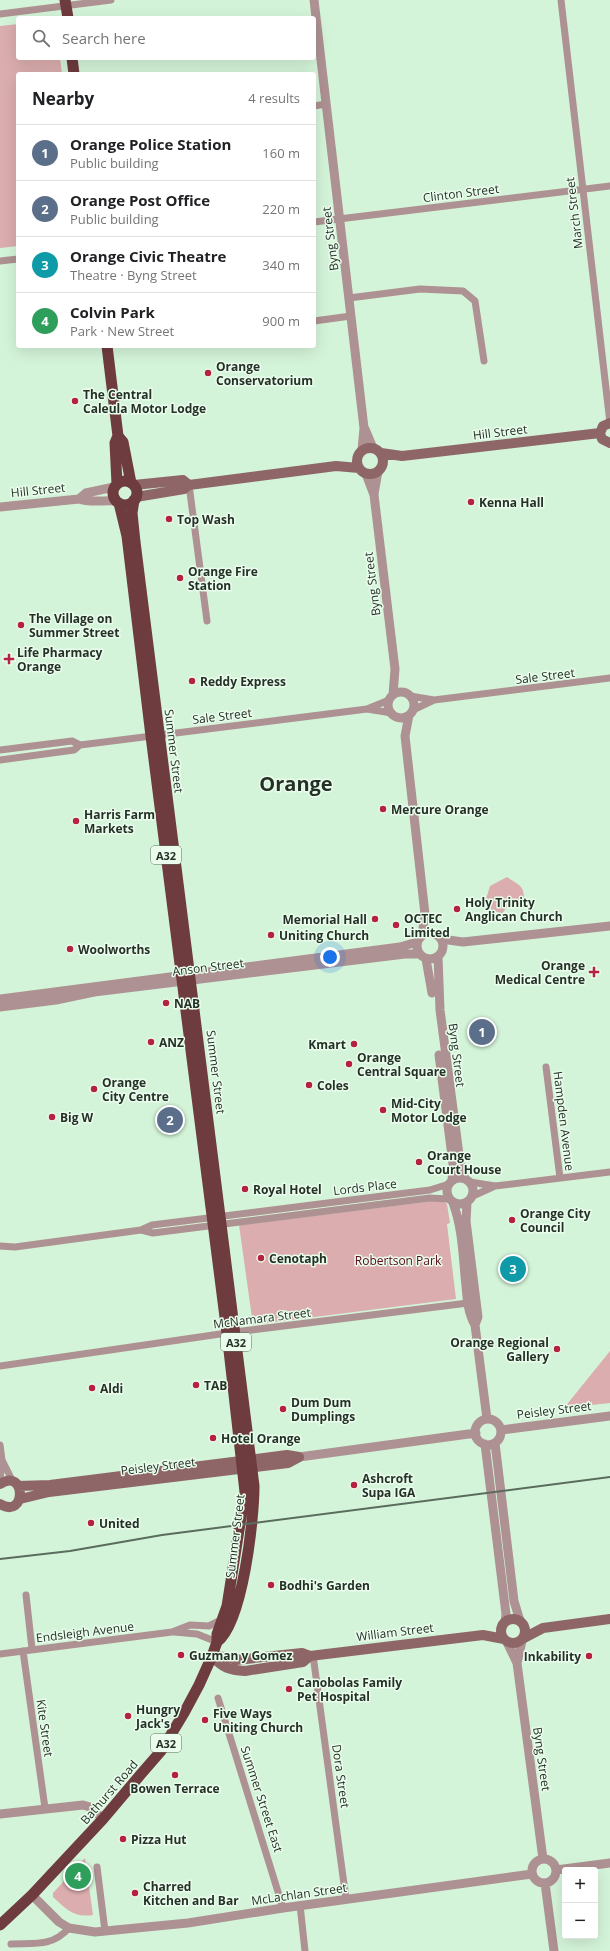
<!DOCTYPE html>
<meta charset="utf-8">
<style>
body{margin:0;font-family:"Open Sans",sans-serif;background:#f6f6f6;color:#202124}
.controls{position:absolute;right:12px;bottom:12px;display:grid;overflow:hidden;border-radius:4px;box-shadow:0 4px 16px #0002}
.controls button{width:36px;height:36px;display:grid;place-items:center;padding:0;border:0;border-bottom:1px solid #e0e0e0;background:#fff;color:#202124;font:20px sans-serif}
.you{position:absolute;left:330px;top:957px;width:14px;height:14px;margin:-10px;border:3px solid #fff;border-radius:50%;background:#1a73e8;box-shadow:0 0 0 6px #1a73e833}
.badge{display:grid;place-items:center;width:26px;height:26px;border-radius:50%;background:#1a73e8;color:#fff;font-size:13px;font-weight:700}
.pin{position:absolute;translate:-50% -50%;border:2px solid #fff;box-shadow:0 1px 4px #0006}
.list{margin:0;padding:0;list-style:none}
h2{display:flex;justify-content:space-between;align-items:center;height:52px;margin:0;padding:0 16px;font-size:17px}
h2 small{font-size:13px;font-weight:400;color:#757577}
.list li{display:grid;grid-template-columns:26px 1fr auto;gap:12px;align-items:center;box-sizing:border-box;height:56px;padding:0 16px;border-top:1px solid #e0e0e0}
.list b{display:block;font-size:15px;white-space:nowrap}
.list p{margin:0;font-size:13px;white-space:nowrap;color:#757577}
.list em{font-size:13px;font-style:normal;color:#757577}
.icon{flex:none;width:22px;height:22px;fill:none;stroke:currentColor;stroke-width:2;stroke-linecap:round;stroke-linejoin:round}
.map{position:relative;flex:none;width:610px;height:1951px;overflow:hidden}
.search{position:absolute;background:#fff;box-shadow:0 4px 16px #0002;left:16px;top:16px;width:300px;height:44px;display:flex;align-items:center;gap:10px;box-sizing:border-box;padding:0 14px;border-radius:4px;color:#757577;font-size:15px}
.panel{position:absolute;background:#fff;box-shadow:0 4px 16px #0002;left:16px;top:72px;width:300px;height:276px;border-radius:4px}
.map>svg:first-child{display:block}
.green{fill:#dbadae}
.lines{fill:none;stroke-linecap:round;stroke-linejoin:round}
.minor{stroke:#ae9192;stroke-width:7}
.tertiary{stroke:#ae9192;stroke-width:9}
.secondary{stroke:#8f6668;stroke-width:10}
.trunk{stroke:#6e3b3e;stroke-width:11}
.rail{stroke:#5a6c5d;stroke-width:2}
.poi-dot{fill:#b5223f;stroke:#eafded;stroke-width:1.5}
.labels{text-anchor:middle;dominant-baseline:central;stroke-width:3;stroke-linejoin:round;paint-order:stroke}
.shield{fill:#eafded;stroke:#606e62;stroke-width:1}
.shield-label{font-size:11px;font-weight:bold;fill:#253127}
.street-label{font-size:12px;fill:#253127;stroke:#eafded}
.poi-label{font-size:12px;font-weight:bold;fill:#253127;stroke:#eafded;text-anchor:start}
.park-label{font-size:12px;fill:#570919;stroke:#eafded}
.town-label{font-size:20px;font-weight:bold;fill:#253127;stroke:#eafded}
</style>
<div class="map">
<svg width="610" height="1951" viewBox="0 0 610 1951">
<rect width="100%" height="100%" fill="#d4f4d9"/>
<!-- green -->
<path class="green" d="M18 24V58H60L62 74H18V246L0 248V26Z
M507 877C524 888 523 885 525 906L506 908 502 914 490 909 486 899 490 886Z
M442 1200 447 1204 450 1223 447 1224 456 1299 253 1325 239 1225Z
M610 1351V1403L564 1408Z
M85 1858 93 1915C74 1918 66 1909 53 1897V1893Z"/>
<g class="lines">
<!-- minor -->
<path class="minor" d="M561 0 610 423
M0 14 111 0
M314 106 326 104
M314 222 610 186
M0 261 18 259
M349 298 420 289 463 291 475 301 484 361
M314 321 351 316
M189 485 207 621
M410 696 434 700
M367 709 392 713
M413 710 434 700 610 678
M0 750 72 741 80 745
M0 760 74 750 80 745 367 709 389 700
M546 1067 560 1178
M470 1182 495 1186 610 1172
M473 1196 495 1186
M141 1230 153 1233 430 1198 448 1199
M0 1246 15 1247 141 1230 152 1225 430 1190 449 1184
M0 1366 227 1333 468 1303 471 1306
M0 1445 2 1460 0 1480
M2 1460 13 1482
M26 1595 32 1649
M174 1632 197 1634 217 1642
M23 1651 45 1808
M0 1654 172 1632 190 1625 209 1626 221 1620
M313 1655 346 1899
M218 1698 283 1908
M97 1867 105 1931
M300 1905 305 1951
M11 1944C35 1943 52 1947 69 1928"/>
<!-- tertiary -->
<path class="tertiary" d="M314 0 364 428 362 450
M365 429 373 448
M366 474 374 495 395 669 393 695
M374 494 378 471
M79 499 86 493 114 487
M0 507 79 499C90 503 104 500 116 501
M388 705a13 13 0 1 1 26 0a13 13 0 1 1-26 0Z
M409 715 405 736 425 914 422 936
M417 946a13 13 0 1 1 26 0a13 13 0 1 1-26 0Z
M441 939 463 942 610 926
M438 957 440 1010 460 1162 465 1179
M426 959 432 993
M0 999 400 947 417 942
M0 1007 56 1000 94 992 405 954H419
M439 1055 453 1164 452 1181
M447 1191a13 13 0 1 1 26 0a13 13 0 1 1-26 0Z
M453 1203C463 1229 463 1259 466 1286 467 1299 468 1313 475 1325L487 1419
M467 1203 466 1221 478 1317 475 1325
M475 1432a13 13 0 1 1 26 0a13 13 0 1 1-26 0Z
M501 1430 610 1416
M495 1443 514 1601 520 1621
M485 1444 506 1614 505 1622
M299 1457 476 1433
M507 1642 517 1663 543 1859
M517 1663 522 1641
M0 1814 83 1805 90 1807 103 1819
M532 1871a12 12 0 1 1 24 0a12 12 0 1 1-24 0Z
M556 1870 610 1863
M545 1883 554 1951
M32 1895 59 1922 69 1928 95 1932 188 1923 283 1908 532 1874"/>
<!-- secondary -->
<path class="secondary" d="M610 423 603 426 600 433 602 439 610 443
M357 461a13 13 0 1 1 26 0a13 13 0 1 1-26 0Z
M381 453 402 456 600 433
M134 485 183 480 189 485
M136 497 184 489 189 485 336 466 359 468
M0 1484C26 1467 27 1520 0 1504
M18 1486 50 1485 287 1455 299 1457
M20 1499 49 1492 288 1463 299 1457
M501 1631a12 12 0 1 1 24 0a12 12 0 1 1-24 0Z
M524 1638 543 1628 610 1619
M212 1656 226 1657 236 1660 302 1653 310 1656 483 1635 504 1639
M212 1656C223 1668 229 1670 245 1671L303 1662 310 1656"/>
<!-- trunk -->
<path class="trunk" d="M65 0 68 18
M72 58 74 74
M107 346 118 436 123 442 131 483
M113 493a12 12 0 1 1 24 0a12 12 0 1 1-24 0Z
M117 484 115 443 118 436
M134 500 132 513 135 542 254 1486C254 1519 243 1622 217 1642
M0 1925 32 1895 103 1819 141 1774 161 1751 184 1713 199 1685 212 1656 217 1642V1634L227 1606 245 1492 227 1333 151 736 127 536 119 503"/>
<!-- rail -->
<path class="rail" d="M0 1559 70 1551 162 1535 610 1477"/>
</g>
<!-- markers -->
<g class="poi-dot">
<circle cx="208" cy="373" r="4"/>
<circle cx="75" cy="401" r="4"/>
<circle cx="471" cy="502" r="4"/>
<circle cx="169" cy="519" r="4"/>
<circle cx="180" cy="578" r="4"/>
<circle cx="21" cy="625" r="4"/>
<path d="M7 653h4v4h4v4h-4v4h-4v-4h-4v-4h4z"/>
<circle cx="192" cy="681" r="4"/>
<circle cx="383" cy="809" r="4"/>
<circle cx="76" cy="821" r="4"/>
<circle cx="457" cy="909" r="4"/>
<circle cx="375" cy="919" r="4"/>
<circle cx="396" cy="925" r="4"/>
<circle cx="271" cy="935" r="4"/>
<circle cx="70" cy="949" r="4"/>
<path d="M592 966h4v4h4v4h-4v4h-4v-4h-4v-4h4z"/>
<circle cx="166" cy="1003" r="4"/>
<circle cx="151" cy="1042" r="4"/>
<circle cx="354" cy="1044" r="4"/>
<circle cx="349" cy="1064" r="4"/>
<circle cx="309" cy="1085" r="4"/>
<circle cx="94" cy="1089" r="4"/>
<circle cx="383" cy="1110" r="4"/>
<circle cx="52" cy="1117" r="4"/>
<circle cx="419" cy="1162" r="4"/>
<circle cx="245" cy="1189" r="4"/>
<circle cx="512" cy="1220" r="4"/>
<circle cx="261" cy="1258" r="4"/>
<circle cx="557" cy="1349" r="4"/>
<circle cx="196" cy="1385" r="4"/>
<circle cx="92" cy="1388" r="4"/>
<circle cx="283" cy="1409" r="4"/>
<circle cx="213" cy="1438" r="4"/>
<circle cx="354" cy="1485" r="4"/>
<circle cx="91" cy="1523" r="4"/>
<circle cx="271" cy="1585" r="4"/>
<circle cx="181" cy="1655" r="4"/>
<circle cx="589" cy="1656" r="4"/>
<circle cx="289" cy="1689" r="4"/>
<circle cx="128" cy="1716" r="4"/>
<circle cx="205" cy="1720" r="4"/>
<circle cx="175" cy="1775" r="4"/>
<circle cx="123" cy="1839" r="4"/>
<circle cx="135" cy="1893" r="4"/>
</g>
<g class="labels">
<!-- shield labels -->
<g class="shield">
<rect x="151" y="846" width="30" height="18" rx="3"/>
<rect x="221" y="1333" width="30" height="18" rx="3"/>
<rect x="151" y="1734" width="30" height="18" rx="3"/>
</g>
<g class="shield-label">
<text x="166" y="855">A32</text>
<text x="236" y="1342">A32</text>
<text x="166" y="1743">A32</text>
</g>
<!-- street labels -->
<g class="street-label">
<text transform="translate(461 193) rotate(-7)">Clinton Street</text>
<text transform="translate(574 213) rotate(-97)">March Street</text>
<text transform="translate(330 239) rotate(-97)">Byng Street</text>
<text transform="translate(500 432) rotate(-7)">Hill Street</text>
<text transform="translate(38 490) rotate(-6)">Hill Street</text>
<text transform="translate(372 584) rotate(-97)">Byng Street</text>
<text transform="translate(545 676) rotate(-7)">Sale Street</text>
<text transform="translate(222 716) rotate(-7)">Sale Street</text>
<text transform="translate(174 751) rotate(83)">Summer Street</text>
<text transform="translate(208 967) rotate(-7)">Anson Street</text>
<text transform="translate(457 1055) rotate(83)">Byng Street</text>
<text transform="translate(216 1072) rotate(83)">Summer Street</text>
<text transform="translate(564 1121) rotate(83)">Hampden Avenue</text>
<text transform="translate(365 1187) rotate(-7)">Lords Place</text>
<text transform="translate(262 1318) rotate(-7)">McNamara Street</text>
<text transform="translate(554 1410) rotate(-7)">Peisley Street</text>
<text transform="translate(158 1466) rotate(-7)">Peisley Street</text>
<text transform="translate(235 1536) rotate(-83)">Summer Street</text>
<text transform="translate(85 1632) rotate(-7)">Endsleigh Avenue</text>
<text transform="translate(395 1632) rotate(-7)">William Street</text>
<text transform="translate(45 1728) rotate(82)">Kite Street</text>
<text transform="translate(542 1759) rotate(82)">Byng Street</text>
<text transform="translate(341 1776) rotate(82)">Dora Street</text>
<text transform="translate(109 1792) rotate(-49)">Bathurst Road</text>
<text transform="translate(262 1799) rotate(72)">Summer Street East</text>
<text transform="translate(299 1894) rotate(-8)">McLachlan Street</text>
</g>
<!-- poi labels -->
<g class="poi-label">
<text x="216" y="366">Orange<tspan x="216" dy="14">Conservatorium</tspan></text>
<text x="83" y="394">The Central<tspan x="83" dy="14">Caleula Motor Lodge</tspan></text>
<text x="479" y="502">Kenna Hall</text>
<text x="177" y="519">Top Wash</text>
<text x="188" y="571">Orange Fire<tspan x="188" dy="14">Station</tspan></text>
<text x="29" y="618">The Village on<tspan x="29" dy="14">Summer Street</tspan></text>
<text x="17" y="652">Life Pharmacy<tspan x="17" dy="14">Orange</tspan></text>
<text x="200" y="681">Reddy Express</text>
<text x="391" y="809">Mercure Orange</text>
<text x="84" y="814">Harris Farm<tspan x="84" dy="14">Markets</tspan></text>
<text x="465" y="902">Holy Trinity<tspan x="465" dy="14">Anglican Church</tspan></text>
<text x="404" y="918">OCTEC<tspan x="404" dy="14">Limited</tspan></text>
<text x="367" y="919" text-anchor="end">Memorial Hall</text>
<text x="279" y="935">Uniting Church</text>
<text x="78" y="949">Woolworths</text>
<text x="585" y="965" text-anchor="end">Orange<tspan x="585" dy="14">Medical Centre</tspan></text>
<text x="174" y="1003">NAB</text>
<text x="159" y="1042">ANZ</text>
<text x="346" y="1044" text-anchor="end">Kmart</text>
<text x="357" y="1057">Orange<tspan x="357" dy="14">Central Square</tspan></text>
<text x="102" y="1082">Orange<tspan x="102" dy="14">City Centre</tspan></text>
<text x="317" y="1085">Coles</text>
<text x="391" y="1103">Mid-City<tspan x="391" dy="14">Motor Lodge</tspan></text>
<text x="60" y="1117">Big W</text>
<text x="427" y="1155">Orange<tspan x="427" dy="14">Court House</tspan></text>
<text x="253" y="1189">Royal Hotel</text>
<text x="520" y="1213">Orange City<tspan x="520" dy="14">Council</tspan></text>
<text x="269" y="1258">Cenotaph</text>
<text x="549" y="1342" text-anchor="end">Orange Regional<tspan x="549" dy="14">Gallery</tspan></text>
<text x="204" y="1385">TAB</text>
<text x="100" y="1388">Aldi</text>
<text x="291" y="1402">Dum Dum<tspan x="291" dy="14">Dumplings</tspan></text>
<text x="221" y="1438">Hotel Orange</text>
<text x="362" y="1478">Ashcroft<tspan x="362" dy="14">Supa IGA</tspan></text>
<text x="99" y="1523">United</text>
<text x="279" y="1585">Bodhi's Garden</text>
<text x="189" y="1655">Guzman y Gomez</text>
<text x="581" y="1656" text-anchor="end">Inkability</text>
<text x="297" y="1682">Canobolas Family<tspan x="297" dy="14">Pet Hospital</tspan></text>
<text x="136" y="1709">Hungry<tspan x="136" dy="14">Jack's</tspan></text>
<text x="213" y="1713">Five Ways<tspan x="213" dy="14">Uniting Church</tspan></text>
<text x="175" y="1788" text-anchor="middle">Bowen Terrace</text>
<text x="131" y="1839">Pizza Hut</text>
<text x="143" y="1886">Charred<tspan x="143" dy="14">Kitchen and Bar</tspan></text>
</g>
<!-- park labels -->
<g class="park-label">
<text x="398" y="1260">Robertson Park</text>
</g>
<!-- town labels -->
<g class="town-label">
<text x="296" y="783">Orange</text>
</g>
</g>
</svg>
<div class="controls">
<button>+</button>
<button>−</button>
</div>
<div class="you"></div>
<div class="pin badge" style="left:482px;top:1032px;background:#5c6f8a">1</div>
<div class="pin badge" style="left:170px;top:1120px;background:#5c6f8a">2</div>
<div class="pin badge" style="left:513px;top:1269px;background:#0f9aa8">3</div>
<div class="pin badge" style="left:78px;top:1876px;background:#2e9e5b">4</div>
<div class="search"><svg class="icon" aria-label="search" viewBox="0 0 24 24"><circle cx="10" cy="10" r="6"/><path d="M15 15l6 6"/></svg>Search here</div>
<section class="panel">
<h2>Nearby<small>4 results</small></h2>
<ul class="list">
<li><span class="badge" style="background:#5c6f8a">1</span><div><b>Orange Police Station</b><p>Public building</p></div><em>160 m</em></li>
<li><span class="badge" style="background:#5c6f8a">2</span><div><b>Orange Post Office</b><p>Public building</p></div><em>220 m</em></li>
<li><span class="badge" style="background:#0f9aa8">3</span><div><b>Orange Civic Theatre</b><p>Theatre · Byng Street</p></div><em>340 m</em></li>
<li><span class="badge" style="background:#2e9e5b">4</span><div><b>Colvin Park</b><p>Park · New Street</p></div><em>900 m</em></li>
</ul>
</section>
</div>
